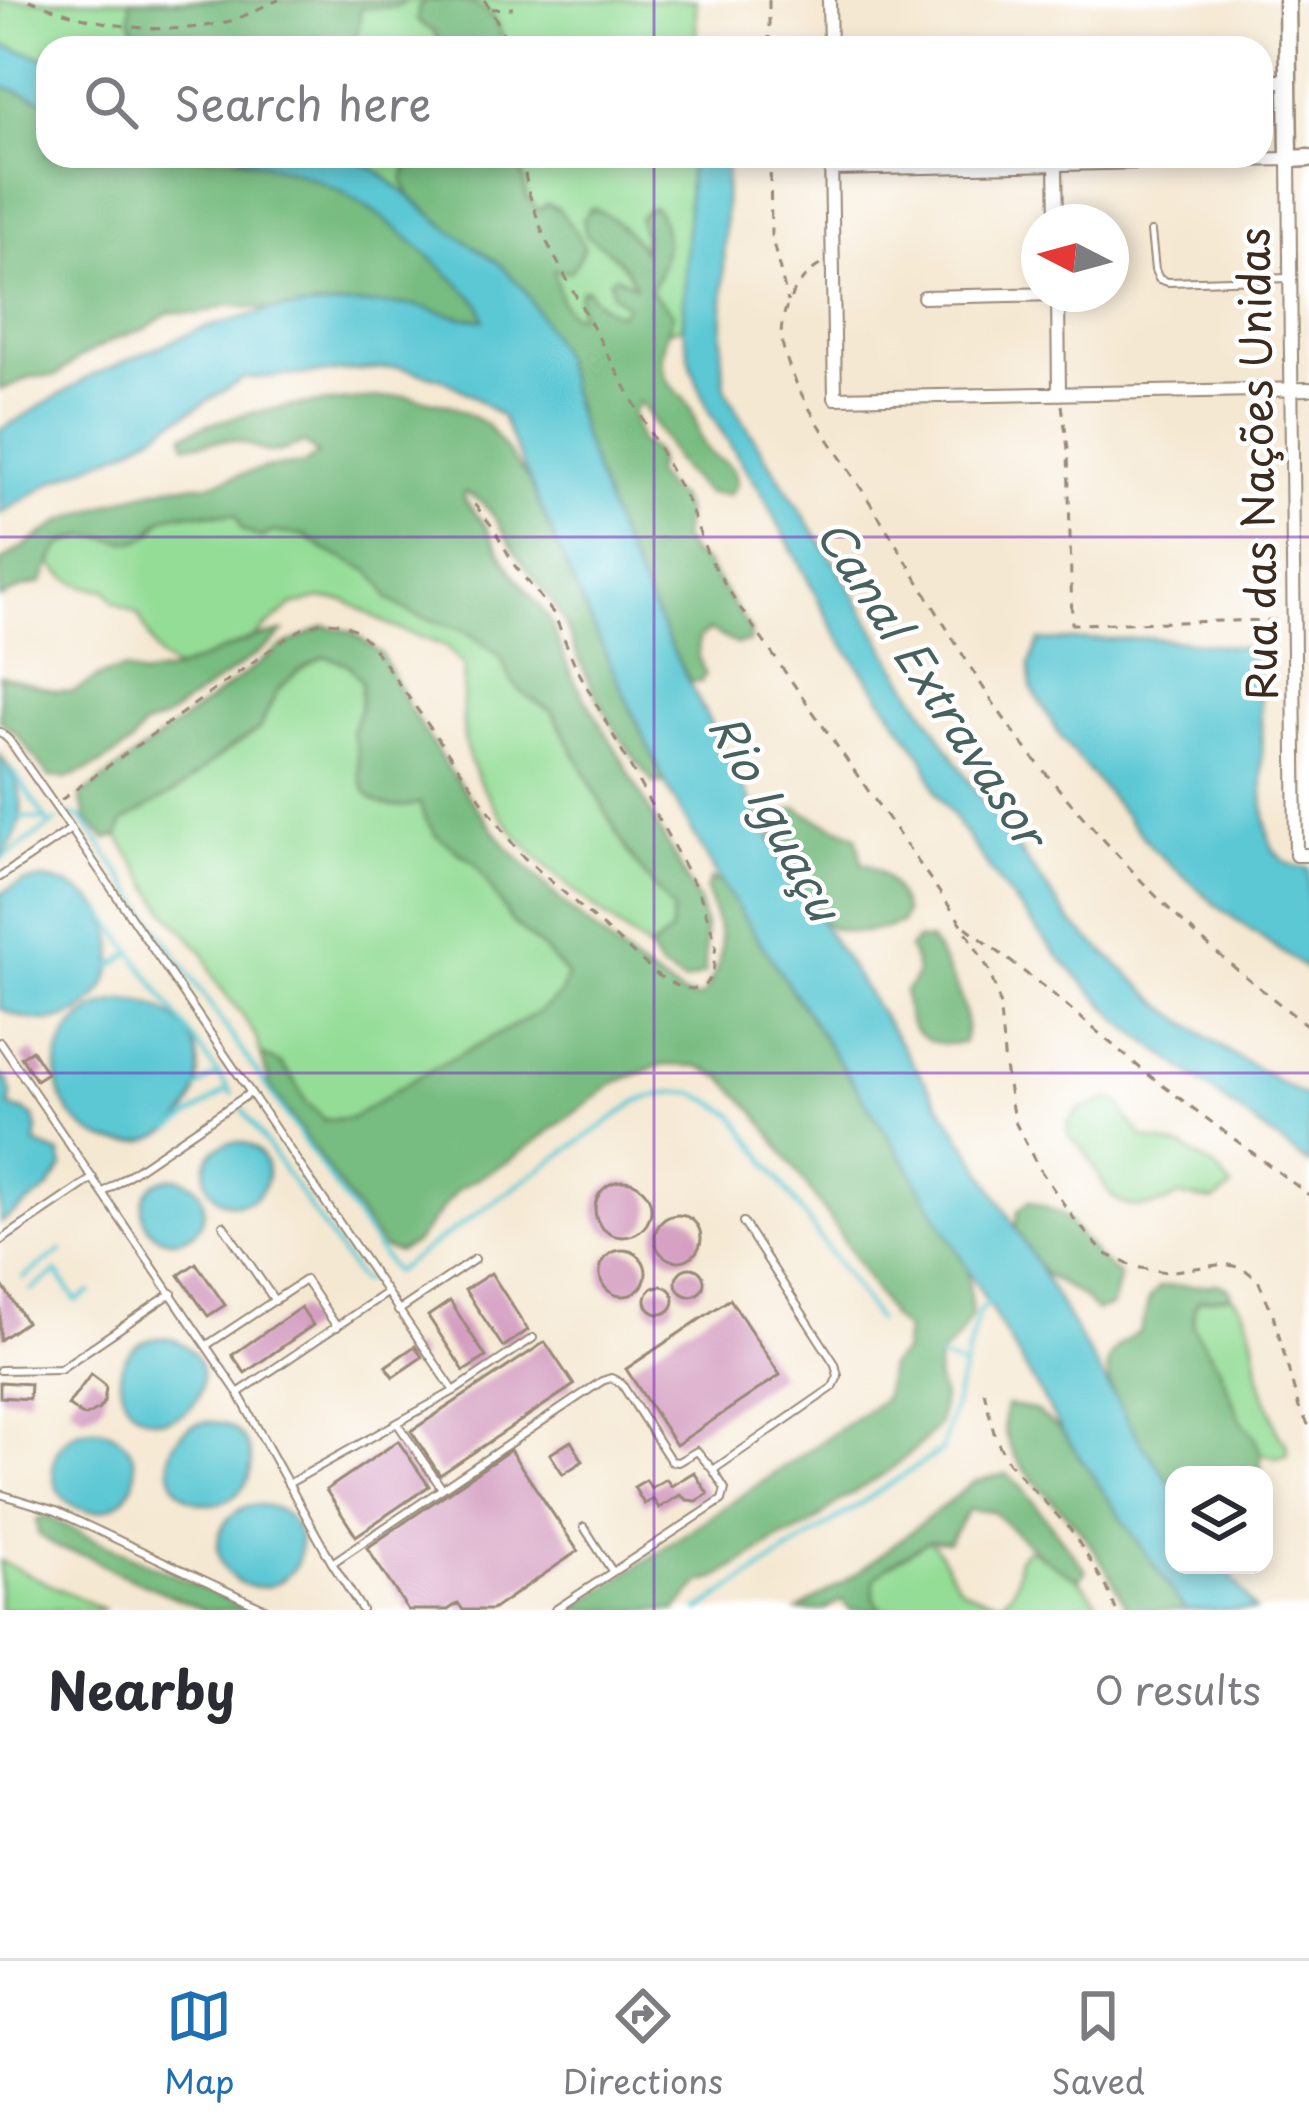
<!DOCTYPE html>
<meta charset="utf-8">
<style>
body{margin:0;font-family:"Playpen Sans",sans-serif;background:#f7f7f7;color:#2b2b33}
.controls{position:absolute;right:36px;bottom:36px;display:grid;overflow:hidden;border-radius:24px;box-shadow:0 6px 18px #0003}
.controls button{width:108px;height:108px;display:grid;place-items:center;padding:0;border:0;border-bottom:3px solid #e1e1e2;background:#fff;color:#2b2b33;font:60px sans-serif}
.compass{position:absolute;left:1021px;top:204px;width:108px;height:108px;border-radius:50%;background:#fff;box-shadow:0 6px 18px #0003;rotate:276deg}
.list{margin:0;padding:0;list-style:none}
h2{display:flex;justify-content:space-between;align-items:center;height:156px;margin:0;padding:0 48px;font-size:51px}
h2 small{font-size:39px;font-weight:400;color:#7c7c81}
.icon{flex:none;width:66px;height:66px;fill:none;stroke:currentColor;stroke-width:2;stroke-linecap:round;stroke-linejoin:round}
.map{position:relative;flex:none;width:1309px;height:1610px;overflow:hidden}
.search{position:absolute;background:#fff;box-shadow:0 6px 18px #0003;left:36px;right:36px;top:36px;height:132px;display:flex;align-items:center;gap:30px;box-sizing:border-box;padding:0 42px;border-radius:36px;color:#7c7c81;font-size:45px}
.sheet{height:348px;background:#fff}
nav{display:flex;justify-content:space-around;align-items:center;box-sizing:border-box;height:168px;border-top:3px solid #e1e1e2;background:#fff;font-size:33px;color:#7c7c81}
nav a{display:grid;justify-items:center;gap:6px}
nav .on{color:#1f6fb2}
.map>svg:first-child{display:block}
.green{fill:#94dd97;stroke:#68845a;stroke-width:3}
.forest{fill:#77bc80;stroke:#59734f;stroke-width:3}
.water{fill:#5cc8d4;stroke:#4c7979;stroke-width:3}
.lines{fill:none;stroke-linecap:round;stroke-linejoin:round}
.stream{stroke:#5cc8d4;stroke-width:4.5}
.building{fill:#d298bd}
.lane-casing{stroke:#988978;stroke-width:10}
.street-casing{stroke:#988978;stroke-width:16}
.secondary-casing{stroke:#988978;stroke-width:21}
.path{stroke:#988978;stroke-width:3;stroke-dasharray:9 9;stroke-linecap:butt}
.lane{stroke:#fff;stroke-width:6}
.street{stroke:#fff;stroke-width:12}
.secondary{stroke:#fff;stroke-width:16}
.grid{fill:none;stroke:#7b2cbf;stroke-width:3;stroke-opacity:0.55}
.labels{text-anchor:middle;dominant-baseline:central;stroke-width:9;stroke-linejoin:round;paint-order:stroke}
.street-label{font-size:42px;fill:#3b2a1e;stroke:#fff}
.water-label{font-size:45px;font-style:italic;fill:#47615e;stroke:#fff}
</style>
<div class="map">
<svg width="1309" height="1610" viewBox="0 0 1309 1610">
<rect width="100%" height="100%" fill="#fff"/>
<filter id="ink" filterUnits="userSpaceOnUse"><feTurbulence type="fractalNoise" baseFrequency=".00833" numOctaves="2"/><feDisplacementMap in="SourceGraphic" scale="24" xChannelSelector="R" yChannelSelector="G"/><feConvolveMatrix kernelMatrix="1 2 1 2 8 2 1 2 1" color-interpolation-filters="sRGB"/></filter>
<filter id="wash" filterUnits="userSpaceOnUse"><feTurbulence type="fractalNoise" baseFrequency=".004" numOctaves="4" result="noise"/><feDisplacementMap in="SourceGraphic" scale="48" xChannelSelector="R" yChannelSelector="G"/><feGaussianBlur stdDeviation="2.7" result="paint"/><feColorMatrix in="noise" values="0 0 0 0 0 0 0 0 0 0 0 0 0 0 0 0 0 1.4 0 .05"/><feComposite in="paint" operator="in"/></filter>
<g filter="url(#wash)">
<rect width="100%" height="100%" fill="#f5e8d2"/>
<!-- green -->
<path class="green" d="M0 0H696V48H48V59L0 44Z
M351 156H690L683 327 560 353C496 281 436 204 351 156Z
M177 514 236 515 271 532 304 535 325 550 369 571 413 614 466 631 500 656 512 682 525 695 552 712 623 844 643 873 673 910 670 933 649 950C583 899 492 834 467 751 460 728 464 690 464 666L445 646 395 628 346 601 319 598 291 606 253 638 176 670 159 657 138 614 114 602 106 590C85 589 67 581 52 565L54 553 63 544 93 534 122 541 153 533 162 519Z
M325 656 348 664 362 682 360 708 352 734 359 749 362 785 420 802 454 850 475 863 512 922 542 948 567 975 561 994 539 1012 411 1081 352 1118 325 1120 306 1102 294 1080 281 1064 261 1055 256 1037 240 1012 216 982 203 952 165 910 118 836 123 822 259 729 277 691 298 671Z
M1108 1099 1121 1104 1128 1120 1144 1138 1184 1148 1217 1169 1232 1188 1214 1201 1178 1196C1168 1203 1162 1204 1151 1206 1109 1212 1107 1186 1088 1156 1083 1148 1075 1143 1068 1135V1122L1079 1110Z
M1231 1296C1257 1316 1253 1354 1261 1384 1264 1396 1271 1407 1274 1420 1277 1431 1278 1435 1287 1444L1288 1455 1277 1458 1261 1454 1254 1437 1239 1417 1220 1368 1193 1326 1194 1308 1200 1300Z
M930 1540C943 1554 947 1569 957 1583 966 1594 988 1599 1002 1602 1015 1590 1019 1578 1018 1560L1025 1551 1032 1550C1061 1571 1085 1576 1101 1610H882L874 1599V1579L886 1568Z
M0 1561 105 1610H0Z"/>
<!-- forest -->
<path class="forest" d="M130 0H407L397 7 360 8C360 40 348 64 316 38V48H142L130 19Z
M426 0C471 0 493 0 506 48H434L439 42 434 32 417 21 419 6Z
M0 85 48 102V156H232L305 175 356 198 408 235 481 304 484 320 463 318 413 305 360 304 270 310 228 305 199 314 170 312 145 329 117 338 80 357 56 376 31 377 0 390Z
M435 156H518L527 198 539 210 547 204 559 209C567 223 579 232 584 248L575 266 569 272 554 270 561 301 571 315H579V297L582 290 587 289C595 302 605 310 620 314L627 306 612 293 610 279 616 276 635 286C627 263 605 248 586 235L583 219 591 208C614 215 629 232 643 251L644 237 639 218 647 209 654 207C674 230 665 267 650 291L673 313C668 335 656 354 666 377 671 388 683 396 690 407 698 421 696 437 707 450 720 465 732 458 737 483L729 495 706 493C697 483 684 474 677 463 665 443 655 421 639 402L632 413 640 443C653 447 663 459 654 473L667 490 679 498 685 512 682 539 691 554 705 562 751 632 749 642 736 644 709 630 699 638 698 656 705 674 701 682H691L679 663 620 540 583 437 560 353 451 231 411 197 403 182 406 168 427 164Z
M406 396 452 406 486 424 529 480 576 589 665 783 655 784C626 751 605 714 586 674 576 655 571 634 560 615 548 593 530 575 517 555 503 533 491 502 465 492L464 499 485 525 511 571 549 618 571 675 620 756 700 905 705 928V973L685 982 660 968 649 950 670 933 673 910 643 873 623 844 553 712 525 695 512 682 500 656 466 631 413 614 388 599 382 585 369 571 325 550 304 535 271 532 261 538 242 530 236 515C218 513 174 509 160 521 153 528 151 537 140 540 113 548 99 525 65 543 51 551 51 570 41 583L24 587 0 598V562L64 520 136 495 173 486 206 485 264 468 305 464 318 454 304 443C293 447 277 454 264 451 250 447 244 440 226 440 211 441 201 445 185 444L184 434C251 405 334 401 406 396Z
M325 626 352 632 381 654 408 706 449 770 504 844 567 907 635 964 684 996 702 998C730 949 724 941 706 890L711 878 722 884 906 1163 967 1265 972 1315 958 1339 939 1357 937 1378 943 1397 939 1424 920 1445 887 1472 840 1501 809 1526 777 1540 717 1578 700 1583 676 1610H573L884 1399 889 1365 903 1353 906 1331 891 1316 834 1225 756 1113 723 1078 699 1066 661 1065 616 1082 509 1161 458 1189 415 1243 397 1252 383 1248 270 1086 261 1055 281 1064 294 1080 306 1102 325 1120 352 1118 411 1081 539 1012 561 994 567 975 542 948 512 922 475 863 437 836 424 817 420 803C398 810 370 808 362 783 356 765 361 754 352 734L360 708 362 682 348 664 325 656 298 671 277 691 259 729 229 748 181 788 123 822 118 836 106 839 87 820 80 797 281 647Z
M283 632 272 643 164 719 143 727 131 744 101 764 68 778 50 777 17 734 0 720V675L55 691 73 692 102 675 123 669 142 676 176 670 253 638Z
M798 808C816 822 836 825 856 836L862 863C885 869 898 891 905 913L901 923C877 932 847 938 824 923 808 912 781 858 771 839L787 811Z
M917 940H930C946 965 976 1014 963 1043 922 1048 905 1032 905 991 922 974 918 969 909 948Z
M1030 1201 1062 1214 1097 1257 1120 1276 1112 1306 1096 1311 1083 1297 1046 1275 1035 1261 1016 1230 1018 1211Z
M1217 1283 1229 1288 1231 1296 1199 1300 1194 1308 1193 1326 1220 1369 1239 1417 1254 1437 1261 1454 1260 1475H1231L1224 1468 1206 1475H1174V1489C1156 1463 1102 1394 1108 1364 1111 1348 1127 1339 1140 1332L1149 1300 1160 1287C1179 1284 1199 1288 1217 1283Z
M1007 1405 1034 1410 1062 1431 1185 1610H1128C1115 1581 1098 1554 1079 1529 1054 1497 989 1452 1007 1405Z
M1007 1474 1023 1489 1078 1560 1086 1571 1080 1579C1045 1564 1020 1537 993 1511L968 1510 949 1542 930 1540 886 1568 874 1579V1599L882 1610H851L842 1600 823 1610H798L859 1572 974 1482Z
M46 1516C113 1550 183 1578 251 1610H205L113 1571 90 1557 59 1548 38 1534 37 1520Z"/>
<!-- water -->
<path class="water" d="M0 44 48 59V102L0 85Z
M232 156H351L379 172 451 231 500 264 526 292 560 353 583 437 620 540 679 663 785 867 976 1160 1139 1439 1174 1489V1565H1223L1255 1610H1185L1062 1431 906 1163 722 884 665 783 576 589 502 417 471 395 440 378 398 367 243 379 129 449 56 480 0 514V430L93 375 198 330 270 310 360 304 413 305 463 318 484 320 480 304C427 254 376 201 306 176 282 167 256 163 232 156Z
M690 156H726L722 359 725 389 739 415 846 581 895 665 974 789 1072 923 1166 1008 1227 1051 1309 1099V1164L1122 1023 1060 958 1001 885 937 793 922 756 837 635 765 498 709 412 692 368 683 327Z
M1151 638 1245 648C1249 656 1255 665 1257 674 1266 714 1255 827 1276 853 1285 864 1296 868 1309 868V971L1220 908 1153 849 1091 774 1060 736 1031 687 1030 664 1039 641Z
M0 755C27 790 30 823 0 858Z
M45 879C168 902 109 1067 0 1008V894L23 882Z
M57 1072a71 71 0 1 1 142 0a71 71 0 1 1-142 0Z
M0 1075 8 1081 11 1093 10 1107 24 1111 34 1117 37 1129 35 1144 60 1154 63 1168 47 1190 0 1223Z
M205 1173a31 31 0 1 1 62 0a31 31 0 1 1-62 0Z
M142 1209a31 31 0 1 1 62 0a31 31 0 1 1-62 0Z
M120 1379a41 41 0 1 1 82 0a41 41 0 1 1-82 0Z
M169 1463a41 41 0 1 1 82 0a41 41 0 1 1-82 0Z
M53 1470a41 41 0 1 1 82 0a41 41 0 1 1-82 0Z
M218 1546a41 41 0 1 1 82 0a41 41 0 1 1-82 0Z"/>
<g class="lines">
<!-- stream -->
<path class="stream" d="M13 771 50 825
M69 815 82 818 394 1272 638 1101C685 1086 693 1089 734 1115L877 1320
M21 817 45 820
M0 860 57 821
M102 910 232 1094
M112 967 132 952
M197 1088 217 1074
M243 1110 360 1281 370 1280
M171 1129 229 1089
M23 1278 61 1251
M31 1290 57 1272 76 1301 90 1292
M939 1357 961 1366
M699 1610 942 1450 979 1311 991 1300"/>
</g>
<g id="blocks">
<!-- building -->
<path class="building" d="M32 1050 47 1073 36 1080 21 1057Z
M595 1209a28 28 0 1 1 56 0a28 28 0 1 1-56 0Z
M655 1238a23 23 0 1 1 46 0a23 23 0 1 1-46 0Z
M600 1273a23 23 0 1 1 46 0a23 23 0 1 1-46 0Z
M196 1263 225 1305 208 1316 179 1275Z
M676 1282a14 14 0 1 1 28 0a14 14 0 1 1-28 0Z
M491 1273 528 1330 503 1347 465 1290Z
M0 1282 26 1322 0 1340Z
M646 1300a14 14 0 1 1 28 0a14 14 0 1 1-28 0Z
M730 1299 780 1375 676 1445 626 1369Z
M450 1301 486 1357 464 1371 428 1316Z
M301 1307 313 1325 245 1373 232 1355Z
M545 1342 574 1385 440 1475 411 1431Z
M415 1346 422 1357 393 1377 386 1366Z
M91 1374 103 1383 106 1388 104 1402 99 1409 86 1416 81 1415 68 1405Z
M0 1382 30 1384 29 1399 0 1397Z
M398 1441 429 1486 356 1536 326 1490Z
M571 1441 583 1461 563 1474 550 1454Z
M510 1450 578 1551 492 1610H463L458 1603 448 1610H408L367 1548Z
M694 1472 708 1494 697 1501 687 1500 680 1495 659 1508 653 1499 644 1504 634 1487 646 1480 651 1488 666 1479 671 1486Z"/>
</g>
</g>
<g filter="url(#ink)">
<use href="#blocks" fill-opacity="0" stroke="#988978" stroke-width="3"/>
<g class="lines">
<!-- lane casing -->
<g class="lane-casing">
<path id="lane" d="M1151 232 1155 270 1159 279 1168 282 1290 278
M0 732 9 740 71 829 454 1391
M0 877 71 829
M0 1042 238 1393 332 1563 362 1610
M104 1192 250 1093
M223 1225 275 1301
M0 1241 93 1178
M398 1311 475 1259
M207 1345 305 1280 337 1327
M0 1370 60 1369 172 1293
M238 1393 386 1293
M397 1423 441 1487
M288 1484 454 1391 533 1338
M0 1494 56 1511 268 1610
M584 1527 612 1571
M332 1563 602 1381 611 1378 621 1383 671 1461 678 1462 697 1451 713 1470
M555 1610 722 1500 725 1489 713 1470 833 1387 838 1376 835 1364 743 1222"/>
</g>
<!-- street casing -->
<g class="street-casing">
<path id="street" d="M829 0 830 48
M1261 81H1288
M831 156 835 398 1309 389
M1056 164 1057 222
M831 169 1289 159 1296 855H1309
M1058 294 1059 394
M924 297 1058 294"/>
</g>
<!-- secondary casing -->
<g class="secondary-casing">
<path id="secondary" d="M1287 0 1289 159 1309 158"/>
</g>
<!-- path -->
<path class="path" d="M29 0C92 24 159 38 226 22 244 18 261 6 279 0
M484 0 491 9 510 48
M769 0V48
M491 9 513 8
M522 156 528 191 545 239 689 504 708 556 736 602 961 923 989 970 999 1000 1005 1067 1014 1120 1038 1167 1075 1220 1104 1253 1134 1267 1167 1272 1224 1264 1243 1268 1258 1280 1273 1314 1299 1408 1309 1426
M770 156 771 235 788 302
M820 265C796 278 777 316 782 342 793 396 840 454 869 501 910 565 947 631 988 695 1031 761 1085 820 1138 877 1189 933 1250 981 1309 1027
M1062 405 1068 449 1072 624 1280 620
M61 800 285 639 304 628 323 622 340 623 356 630 370 643 520 854 659 976 677 986 692 989 704 986 713 975 716 943 700 895 575 665 554 614 515 566 492 526 470 499
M966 927 1054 995 1146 1073 1309 1195
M984 1391 995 1437 1008 1462 1071 1530 1107 1588 1116 1610"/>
<!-- lane -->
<use href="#lane" class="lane"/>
<!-- street -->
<use href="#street" class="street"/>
<!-- secondary -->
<use href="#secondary" class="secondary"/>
</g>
</g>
<!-- grid -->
<path class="grid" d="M654 0V48M654 156V1610M0 537H1309M0 1073H1309"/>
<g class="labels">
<!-- street labels -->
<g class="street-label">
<text transform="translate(1256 464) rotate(-91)">Rua das Nações Unidas</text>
</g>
<!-- water labels -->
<g class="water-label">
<text transform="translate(933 682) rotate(57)">Canal Extravasor</text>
<text transform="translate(777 816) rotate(62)">Rio Iguaçu</text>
</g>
</g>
</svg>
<div class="controls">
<button><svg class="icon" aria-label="layers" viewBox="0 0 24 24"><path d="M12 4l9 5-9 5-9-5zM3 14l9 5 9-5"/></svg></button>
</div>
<svg class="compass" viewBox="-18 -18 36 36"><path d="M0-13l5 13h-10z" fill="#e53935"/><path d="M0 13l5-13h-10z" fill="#7c7c81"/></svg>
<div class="search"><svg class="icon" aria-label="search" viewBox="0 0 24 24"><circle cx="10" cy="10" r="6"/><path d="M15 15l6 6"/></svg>Search here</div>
</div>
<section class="sheet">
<h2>Nearby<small>0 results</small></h2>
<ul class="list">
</ul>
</section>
<nav>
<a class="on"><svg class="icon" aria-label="map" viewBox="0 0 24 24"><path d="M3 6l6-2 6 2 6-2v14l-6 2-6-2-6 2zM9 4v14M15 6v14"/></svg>Map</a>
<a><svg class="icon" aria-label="directions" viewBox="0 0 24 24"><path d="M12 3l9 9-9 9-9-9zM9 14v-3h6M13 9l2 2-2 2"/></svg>Directions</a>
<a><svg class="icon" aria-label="saved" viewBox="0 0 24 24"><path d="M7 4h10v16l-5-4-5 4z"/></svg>Saved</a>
</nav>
